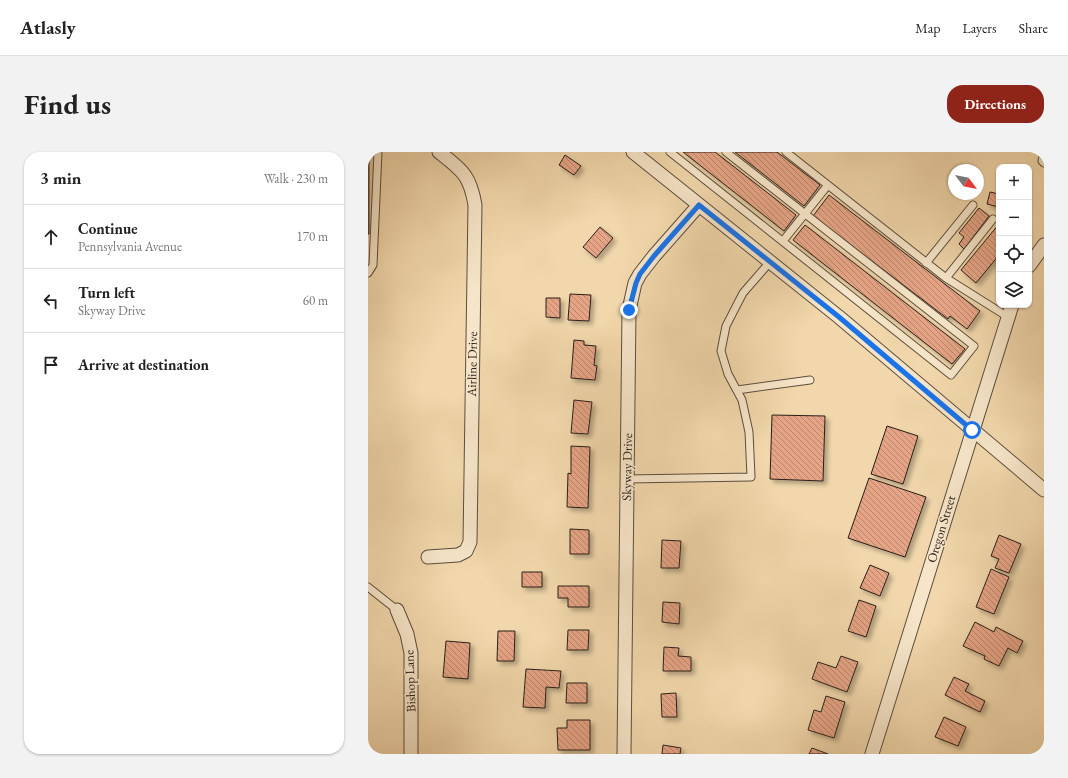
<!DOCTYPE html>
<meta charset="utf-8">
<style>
body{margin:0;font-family:"EB Garamond",serif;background:#f2f2f2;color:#222}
.controls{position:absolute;right:12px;top:12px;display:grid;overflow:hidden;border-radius:8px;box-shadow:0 1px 3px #0004}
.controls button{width:36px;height:36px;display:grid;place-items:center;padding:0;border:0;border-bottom:1px solid #e0e0e0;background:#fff;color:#222;font:20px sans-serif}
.compass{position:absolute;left:580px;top:12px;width:36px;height:36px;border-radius:50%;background:#fff;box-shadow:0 1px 3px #0004;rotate:122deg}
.stop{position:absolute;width:12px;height:12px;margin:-9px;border:3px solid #1a73e8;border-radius:50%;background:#fff}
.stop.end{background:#1a73e8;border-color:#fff;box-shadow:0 1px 4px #0008}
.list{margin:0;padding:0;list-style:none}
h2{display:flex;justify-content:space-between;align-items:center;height:52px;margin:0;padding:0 16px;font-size:17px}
h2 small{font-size:13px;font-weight:400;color:#767676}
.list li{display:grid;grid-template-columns:26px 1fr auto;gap:12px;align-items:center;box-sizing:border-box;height:64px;padding:0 16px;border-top:1px solid #e0e0e0}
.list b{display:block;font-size:15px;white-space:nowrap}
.list p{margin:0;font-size:13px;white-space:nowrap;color:#767676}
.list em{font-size:13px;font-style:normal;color:#767676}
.icon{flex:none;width:22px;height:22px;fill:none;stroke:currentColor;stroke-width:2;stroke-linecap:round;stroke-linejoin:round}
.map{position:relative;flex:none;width:676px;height:602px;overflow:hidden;border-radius:16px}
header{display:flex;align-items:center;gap:24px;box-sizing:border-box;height:56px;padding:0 20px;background:#fff;border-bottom:1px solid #e0e0e0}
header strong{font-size:19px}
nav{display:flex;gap:22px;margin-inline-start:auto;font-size:14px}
.intro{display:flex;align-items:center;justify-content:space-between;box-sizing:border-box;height:96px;padding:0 24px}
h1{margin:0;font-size:28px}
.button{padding:10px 18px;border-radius:16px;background:#8f2418;color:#fff;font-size:14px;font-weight:700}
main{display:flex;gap:24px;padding:0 24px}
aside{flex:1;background:#fff;border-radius:16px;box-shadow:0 1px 3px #0004}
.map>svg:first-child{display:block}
.building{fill:url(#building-back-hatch);stroke:#2b1f1a;filter:url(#shadow)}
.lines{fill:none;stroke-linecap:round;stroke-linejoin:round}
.lane-casing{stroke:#5c4d3e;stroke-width:9}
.street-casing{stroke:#5c4d3e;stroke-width:15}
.lane{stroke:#f6e5c8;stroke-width:7}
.street{stroke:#f6e5c8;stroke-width:13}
.route{stroke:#1a73e8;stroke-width:5}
.labels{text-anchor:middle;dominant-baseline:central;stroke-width:3;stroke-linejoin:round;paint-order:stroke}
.street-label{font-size:13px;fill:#2b1f1a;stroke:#f6e5c8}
</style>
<header>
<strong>Atlasly</strong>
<nav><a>Map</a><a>Layers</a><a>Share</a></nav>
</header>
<div class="intro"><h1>Find us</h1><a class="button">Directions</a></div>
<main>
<aside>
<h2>3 min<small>Walk · 230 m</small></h2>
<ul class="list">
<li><svg class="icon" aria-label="ahead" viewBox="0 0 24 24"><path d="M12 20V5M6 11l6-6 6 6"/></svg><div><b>Continue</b><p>Pennsylvania Avenue</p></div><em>170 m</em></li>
<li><svg class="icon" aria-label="left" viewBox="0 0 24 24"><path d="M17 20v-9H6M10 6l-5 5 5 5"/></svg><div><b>Turn left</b><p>Skyway Drive</p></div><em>60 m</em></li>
<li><svg class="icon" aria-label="arrive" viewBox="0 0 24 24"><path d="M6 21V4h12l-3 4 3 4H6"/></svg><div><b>Arrive at destination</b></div></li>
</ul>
</aside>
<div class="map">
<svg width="676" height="602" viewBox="0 0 676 602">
<defs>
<pattern id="building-back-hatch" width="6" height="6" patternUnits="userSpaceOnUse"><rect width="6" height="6" fill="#e5a485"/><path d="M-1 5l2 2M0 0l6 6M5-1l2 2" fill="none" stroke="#ba856c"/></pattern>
<filter id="shadow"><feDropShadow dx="3.5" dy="3.5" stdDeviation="2" flood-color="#0004"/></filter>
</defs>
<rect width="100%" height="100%" fill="#f1d7ab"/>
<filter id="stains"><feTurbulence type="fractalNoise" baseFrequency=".005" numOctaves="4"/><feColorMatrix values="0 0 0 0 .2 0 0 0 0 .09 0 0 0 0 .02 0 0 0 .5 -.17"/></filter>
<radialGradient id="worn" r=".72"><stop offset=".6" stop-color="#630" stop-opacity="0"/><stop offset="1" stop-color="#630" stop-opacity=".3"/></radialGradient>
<!-- building -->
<path class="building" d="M0 0H1V82H0Z
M315 0H347L428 63 416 79Z
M367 0H409L452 33 436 54Z
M197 3 213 14 206 23 191 13Z
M622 40 631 42V55L619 52Z
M461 43 612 159 599 177 582 164 580 167 445 64Z
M611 56 621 64 596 97 591 92 596 85 591 81Z
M631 72V103L608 131 593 118Z
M437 73 597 197 584 212 425 88Z
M232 75 245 86 228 106 215 95Z
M202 142 223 143 221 169 200 168Z
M178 146H192V166L178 165Z
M206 188 216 189V193L228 194 226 213 229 214 227 228 203 226Z
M206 248 224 250 220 282 203 281Z
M404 263 457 264 455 329 402 327Z
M519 274 550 284 535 332 503 322Z
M203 294 222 295 220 356 199 355 200 321 203 322Z
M501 326 558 345 537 405 480 386Z
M202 377 221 378V402H202Z
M631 383 653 392 641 421 627 416 631 407 623 404Z
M294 388 313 389 311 416H293Z
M502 413 521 421 512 444 492 436Z
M623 417 641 425 626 462 608 455Z
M154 420H174V435H154Z
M190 434H221V455H200V446H190Z
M491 448 508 454 498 485 480 479Z
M295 450 312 451 311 472 294 470Z
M607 470 626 480 628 475 655 489 649 501 640 496 631 514 616 507 617 504 595 494Z
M200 478H221L220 498H199Z
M130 479H147L146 509H129Z
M78 489 102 491 100 527 75 525Z
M296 495 311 496 310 504 323 505V519H295Z
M473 504 490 510 479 540 444 527 450 510 468 516Z
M158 517 193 519 191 536 178 535 177 556 155 555Z
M586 525 601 532 597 539 617 549 612 560 577 543Z
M199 531H219V551H198Z
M308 541 309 565H294L293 542Z
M458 544 477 550 466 586 440 578 446 558 453 560Z
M576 565 598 575 590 594 567 585Z
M199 568H222V598H190L189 576H199Z
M295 593 313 596 312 602H294Z
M444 596 460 602H441Z"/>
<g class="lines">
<!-- lane casing -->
<g class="lane-casing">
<path id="lane" d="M302 0 583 223 606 194 358 0
M418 0 578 126 640 165
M676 0 674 9 676 11
M415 89 460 33
M558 111 605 53
M0 121 5 113 10 0
M578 126 625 67
M369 238 442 228
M259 327 383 325 381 280 374 248 360 222 353 199 358 174 375 141 402 110
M0 435 29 458"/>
</g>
<!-- street casing -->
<g class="street-casing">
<path id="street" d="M265 0 471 165 676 338
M661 114 676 93
M60 405 90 403 98 399 102 390 107 53C102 23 94 18 71 0
M29 458 39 482 43 501V602
M256 602 261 158 267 131 272 122 286 104 331 53
M504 602 644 153"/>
</g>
<!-- lane -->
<use href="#lane" class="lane"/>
<!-- street -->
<use href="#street" class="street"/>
</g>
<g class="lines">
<!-- route -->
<path class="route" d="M261 158 268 131 272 122 286 104 331 53 471 165 604 278"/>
</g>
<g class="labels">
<!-- street labels -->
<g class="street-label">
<text transform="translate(104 212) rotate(-89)">Airline Drive</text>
<text transform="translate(259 315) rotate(-89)">Skyway Drive</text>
<text transform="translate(573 377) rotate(-73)">Oregon Street</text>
<text transform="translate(42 529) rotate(-92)">Bishop Lane</text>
</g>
</g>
<rect width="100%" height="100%" filter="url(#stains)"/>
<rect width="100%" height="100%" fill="url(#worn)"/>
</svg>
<div class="controls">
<button>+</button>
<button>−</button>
<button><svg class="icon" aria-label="locate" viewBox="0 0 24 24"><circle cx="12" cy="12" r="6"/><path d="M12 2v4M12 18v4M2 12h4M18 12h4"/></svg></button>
<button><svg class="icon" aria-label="layers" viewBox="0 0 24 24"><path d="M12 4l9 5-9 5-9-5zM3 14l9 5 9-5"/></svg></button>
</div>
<svg class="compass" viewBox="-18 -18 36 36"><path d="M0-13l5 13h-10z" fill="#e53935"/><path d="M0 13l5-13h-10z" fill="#767676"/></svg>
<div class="stop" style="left:604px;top:278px"></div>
<div class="stop end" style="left:261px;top:158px"></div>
</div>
</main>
